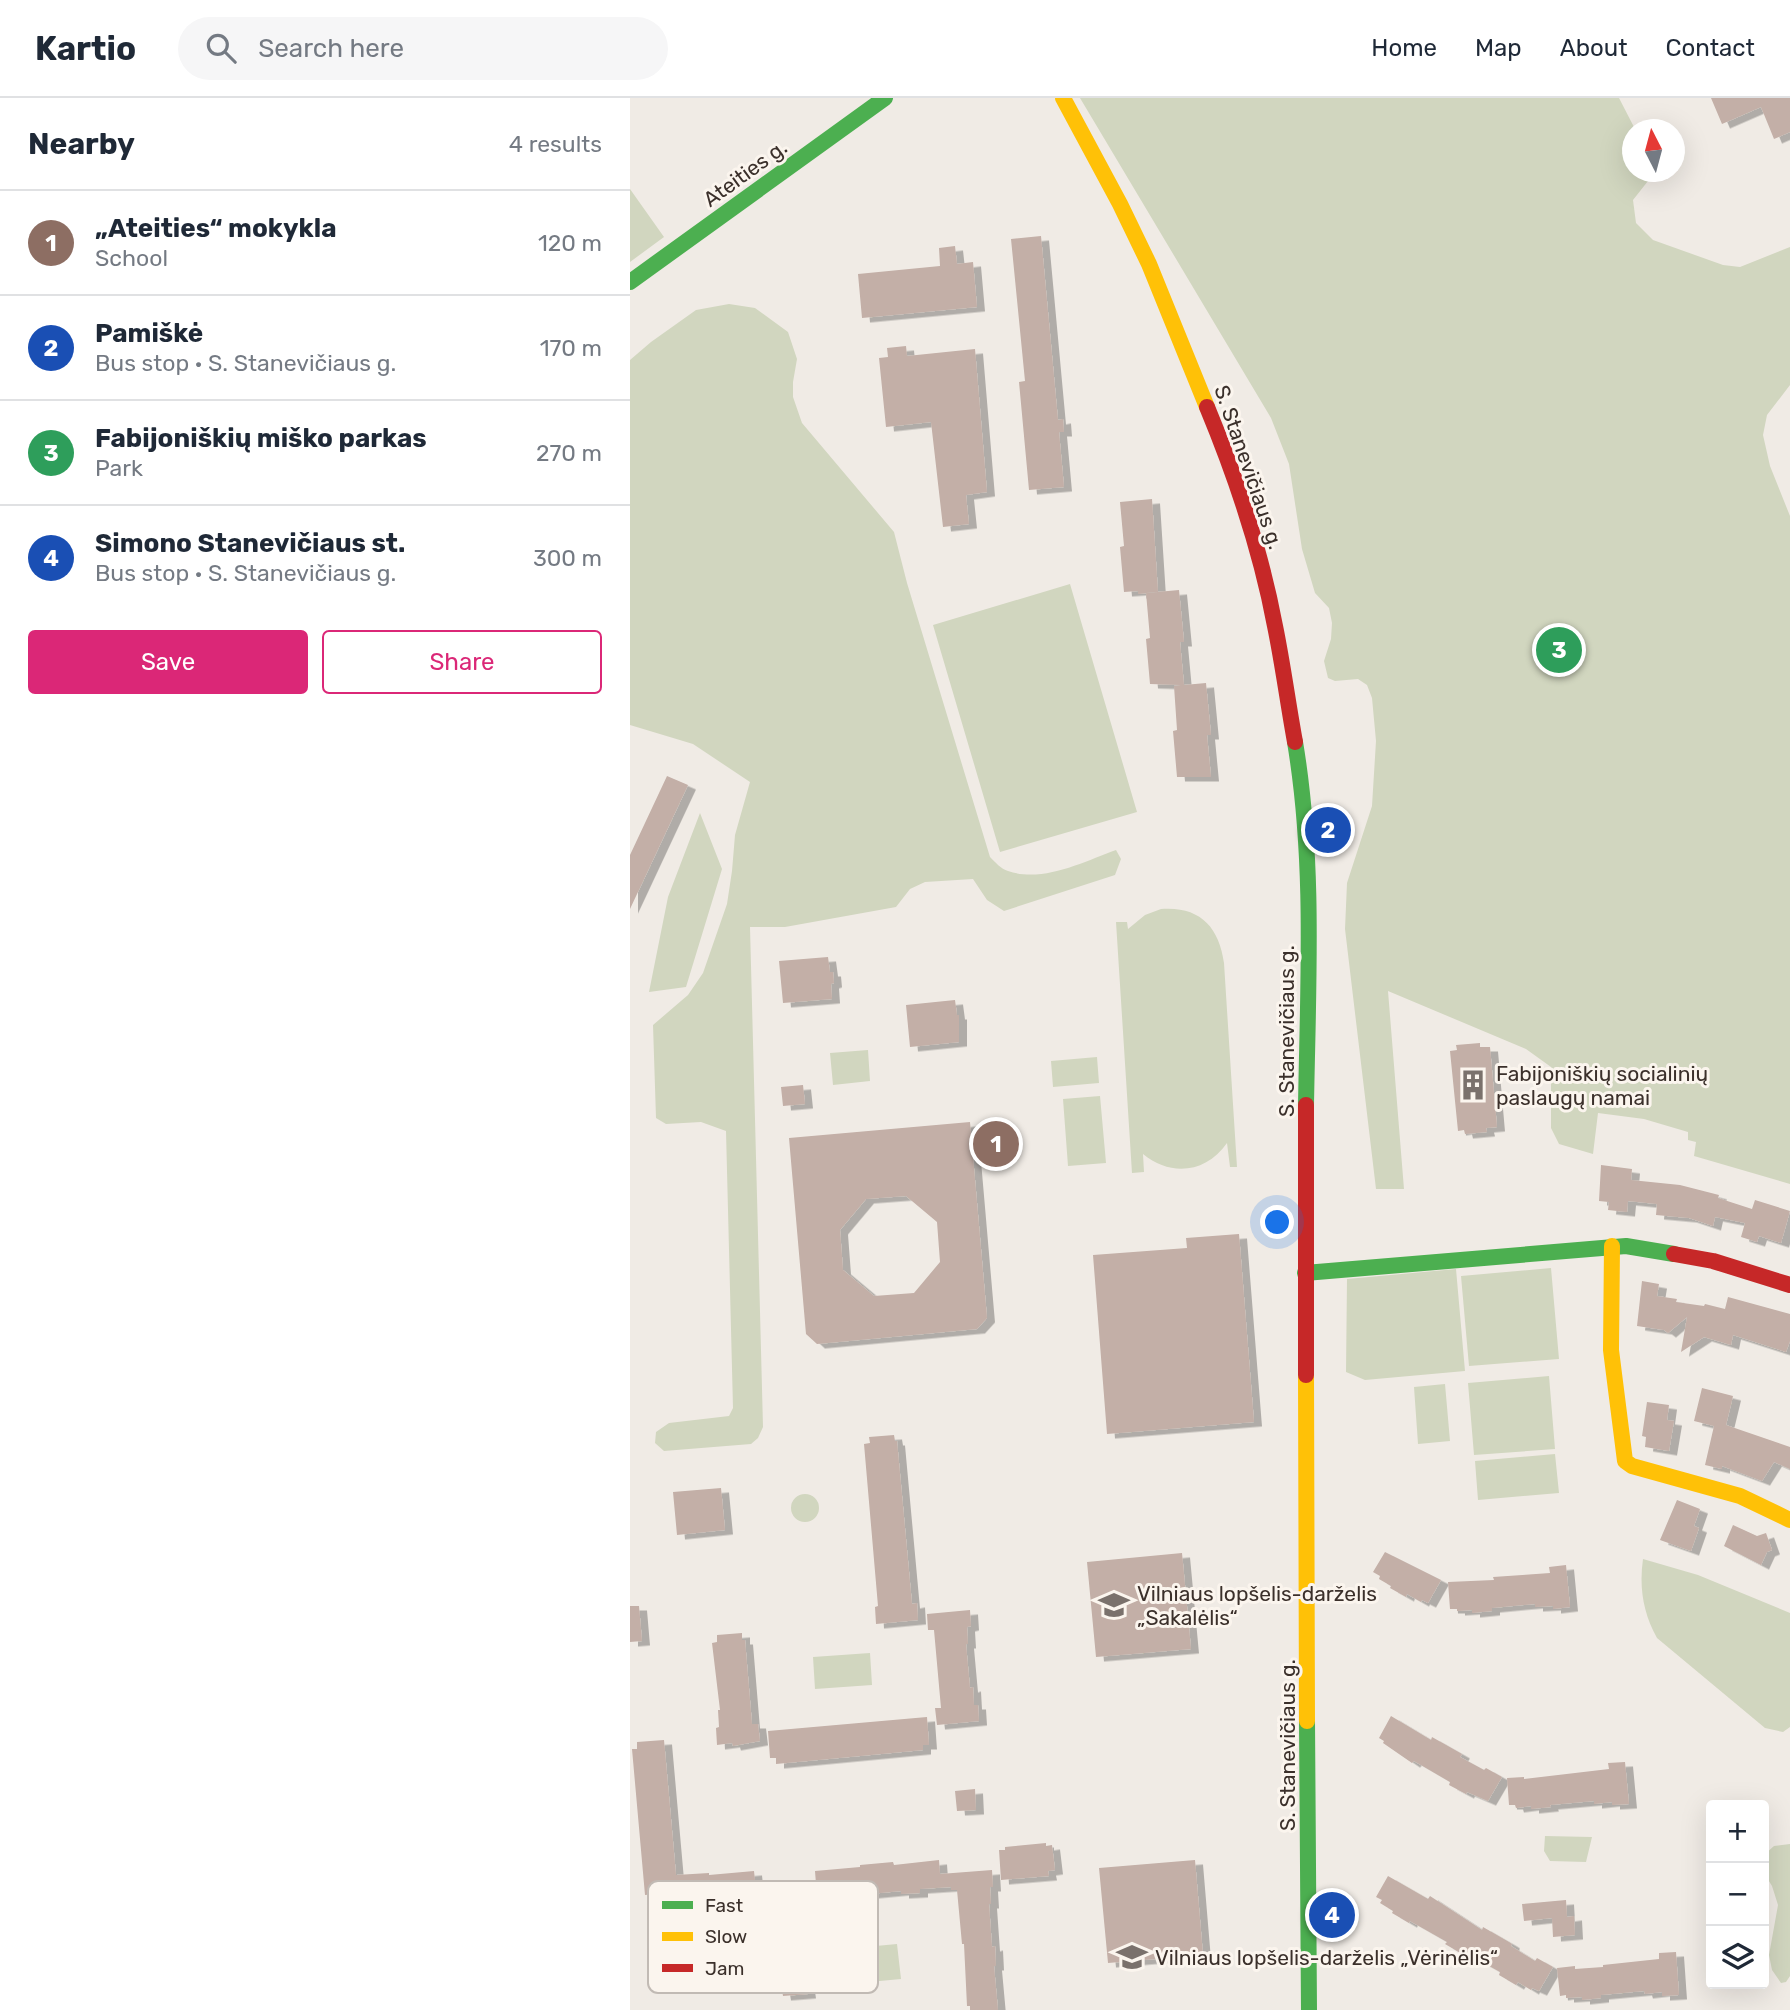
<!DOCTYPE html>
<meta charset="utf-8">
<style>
body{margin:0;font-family:Rubik,sans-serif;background:#f6f6f7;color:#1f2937}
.controls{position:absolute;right:21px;bottom:21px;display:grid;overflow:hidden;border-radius:7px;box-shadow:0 7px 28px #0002}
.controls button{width:63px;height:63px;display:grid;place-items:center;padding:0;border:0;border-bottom:2px solid #e0e1e3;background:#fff;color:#1f2937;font:35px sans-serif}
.compass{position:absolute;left:992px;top:21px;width:63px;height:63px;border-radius:50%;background:#fff;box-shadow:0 7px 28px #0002;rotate:354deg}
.you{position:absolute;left:648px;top:1125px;width:24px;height:24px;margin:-18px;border:5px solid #fff;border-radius:50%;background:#1a73e8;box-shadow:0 0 0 10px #1a73e833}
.badge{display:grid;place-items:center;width:46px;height:46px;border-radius:50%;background:#db2777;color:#fff;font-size:23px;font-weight:700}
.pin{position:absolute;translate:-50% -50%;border:4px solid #fff;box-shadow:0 2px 7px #0006}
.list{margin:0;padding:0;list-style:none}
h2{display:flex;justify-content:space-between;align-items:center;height:91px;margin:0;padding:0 28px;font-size:30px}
h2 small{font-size:23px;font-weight:400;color:#747a83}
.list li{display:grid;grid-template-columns:46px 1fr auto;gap:21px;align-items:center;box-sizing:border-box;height:105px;padding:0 28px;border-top:2px solid #e0e1e3}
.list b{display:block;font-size:26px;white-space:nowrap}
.list p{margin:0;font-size:23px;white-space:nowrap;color:#747a83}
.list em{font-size:23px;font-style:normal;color:#747a83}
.actions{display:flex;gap:14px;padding:21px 28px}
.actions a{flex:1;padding:16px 0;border:2px solid #db2777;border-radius:7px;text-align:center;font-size:24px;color:#db2777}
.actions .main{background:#db2777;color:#fff}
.icon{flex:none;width:38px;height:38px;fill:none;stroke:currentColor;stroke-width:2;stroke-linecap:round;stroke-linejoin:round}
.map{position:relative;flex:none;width:1160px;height:1912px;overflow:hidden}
header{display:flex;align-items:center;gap:42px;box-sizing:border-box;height:98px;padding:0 35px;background:#fff;border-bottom:2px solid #e0e1e3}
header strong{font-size:33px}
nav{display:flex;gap:38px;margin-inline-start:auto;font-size:24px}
.search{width:490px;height:63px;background:#f6f6f7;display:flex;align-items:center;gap:18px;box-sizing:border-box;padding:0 24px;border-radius:38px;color:#747a83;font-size:26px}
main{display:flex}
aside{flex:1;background:#fff}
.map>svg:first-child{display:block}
.green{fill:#d1d6bf}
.building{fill:#c3afa7;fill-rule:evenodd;filter:url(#shadow)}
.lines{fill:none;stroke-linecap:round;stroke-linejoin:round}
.fast{stroke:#4caf50;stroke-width:16}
.slow{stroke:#ffc107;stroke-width:16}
.jam{stroke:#c62828;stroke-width:16}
.labels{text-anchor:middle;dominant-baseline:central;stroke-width:6;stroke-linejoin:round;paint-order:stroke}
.street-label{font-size:21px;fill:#3b302b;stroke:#fbf5ee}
.poi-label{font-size:21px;fill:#3b302b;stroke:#fbf5ee;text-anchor:start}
.key{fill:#fbf5ee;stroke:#c1bab4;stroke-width:2}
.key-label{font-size:19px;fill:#3b302b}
</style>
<header>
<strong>Kartio</strong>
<div class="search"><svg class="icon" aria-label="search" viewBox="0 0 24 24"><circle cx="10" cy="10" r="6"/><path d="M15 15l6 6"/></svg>Search here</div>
<nav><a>Home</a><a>Map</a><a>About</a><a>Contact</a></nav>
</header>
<main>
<aside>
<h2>Nearby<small>4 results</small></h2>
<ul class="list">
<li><span class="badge" style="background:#8d6e63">1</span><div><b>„Ateities“ mokykla</b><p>School</p></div><em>120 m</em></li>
<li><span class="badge" style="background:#1a4fb4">2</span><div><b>Pamiškė</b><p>Bus stop · S. Stanevičiaus g.</p></div><em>170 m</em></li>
<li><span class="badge" style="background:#2e9e5b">3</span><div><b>Fabijoniškių miško parkas</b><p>Park</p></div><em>270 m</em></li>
<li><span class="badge" style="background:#1a4fb4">4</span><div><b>Simono Stanevičiaus st.</b><p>Bus stop · S. Stanevičiaus g.</p></div><em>300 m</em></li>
</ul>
<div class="actions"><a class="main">Save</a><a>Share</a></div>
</aside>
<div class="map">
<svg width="1160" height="1912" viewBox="0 0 1160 1912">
<defs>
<filter id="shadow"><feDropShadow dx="8" dy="4.5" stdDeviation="0" flood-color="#0004"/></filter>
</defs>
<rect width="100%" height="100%" fill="#f0ebe5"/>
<!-- green -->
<path class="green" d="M450 0H989L1005 31 1002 32V74H1021L1018 83 1003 102 1006 125 1023 142 1093 167 1110 169 1160 149V287L1137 317 1133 337 1140 368 1160 418V1086L1064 1058 1066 1044 1058 1042V1034L1014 1021 968 1015 963 1056 929 1046 921 1030V969L896 951 758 893 774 1091H746L715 831 717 785 742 708 746 643 742 600 737 587 728 581 705 583 698 580 694 563 701 541 702 525 699 510 685 495 672 451 659 366 641 320Z
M0 91 34 139 0 164Z
M99 206 125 210 158 234 167 261 163 284V299L172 325 264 434 277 485 360 759C365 764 371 771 378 773 413 785 453 764 486 752L491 761 485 777 374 813 357 802 343 781 295 784 280 791 266 809 155 829H120L133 1329 128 1340 121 1346 34 1353 25 1345 26 1334 39 1325 99 1318 103 1310 96 1033 71 1024 36 1026 26 1020 23 927 58 897 73 875 97 806 102 773 105 737 120 684 63 646 0 627V262L21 244 66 212Z
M440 486 507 714 370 754 303 527Z
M70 715 92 771 56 889 19 894 38 799Z
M531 811C569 808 589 828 594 865L607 1069H600L597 1045C576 1075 541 1079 513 1056L514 1074 502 1075 486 824H497L498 831 515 817Z
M238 952 240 983 203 987 200 955Z
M467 959 469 985 423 989 421 963Z
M470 998 476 1065 438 1068 433 1001Z
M921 1170 929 1261 839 1268 831 1178Z
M826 1171 835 1273 735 1282 716 1274 717 1181Z
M919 1278 925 1351 844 1357 838 1285Z
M815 1286 820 1343 788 1346 784 1289Z
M925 1356 929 1395 848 1402 845 1363Z
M161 1410a14 14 0 1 1 28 0a14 14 0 1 1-28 0Z
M1013 1461 1068 1477 1160 1515V1629L1153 1634 1135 1630 1027 1540C1013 1515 1009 1489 1013 1461Z
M240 1555 242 1587 185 1591 183 1559Z
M915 1738 962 1739 956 1764 920 1763 914 1753Z
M1160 1746V1878L1156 1884 1151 1885 1142 1872 1139 1857 1148 1807 1142 1788 1134 1775V1757L1144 1748Z
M267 1846 271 1881 239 1884 235 1849Z"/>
<!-- building -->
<path class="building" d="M1081 0H1160V34L1144 41 1131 9 1092 26Z
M411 138 428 322 433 321 434 334H429L434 389 399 392 389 284 395 283 381 141Z
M325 148 327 166 343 164 347 209 232 220 228 176 310 168 309 150Z
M276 248 277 258 345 251 357 394 336 397 339 426 313 429 301 324 256 329 249 260 258 259 257 250Z
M522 401 528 494 508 496V493L494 494 490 449 494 448 490 404Z
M549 492 554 544H550L554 587 576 585 581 637H577L581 679H547L543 633 547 632 544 588 551 587 520 586 516 541 520 540 516 495Z
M37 678 58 687 0 811V757Z
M198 859 200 874H203L204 885 201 886 202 901 153 905 149 863Z
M325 902 327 917H329V944L280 949 276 907Z
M850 945V949H860L867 1029 856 1030 857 1034 835 1036 834 1032 828 1033 820 953 827 952 826 947Z
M173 987 175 1006 153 1008 151 989Z
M340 1024 357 1220 347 1231 187 1246 176 1236 159 1040ZM276 1098 307 1124 310 1164 284 1195 244 1198 213 1172 210 1132 236 1101Z
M971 1067 1002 1071 1001 1082 1050 1087 1089 1097 1088 1100 1122 1111 1125 1102 1160 1113 1151 1145 1129 1138 1127 1144 1111 1139 1115 1125 1085 1119 1083 1128 1059 1120 1026 1117 1027 1106 998 1103 997 1114 978 1112 979 1104 969 1103Z
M609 1136 624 1324 477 1336 463 1157 557 1150 556 1140Z
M1012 1183 1029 1186 1027 1198 1047 1201 1046 1204 1074 1208 1075 1206 1095 1211 1098 1199 1160 1216V1243L1156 1254 1103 1237 1101 1247 1074 1239 1051 1254 1057 1219 1038 1235 1034 1232 1007 1228Z
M1072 1290 1103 1298 1096 1327 1160 1349V1371L1144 1364 1132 1383 1092 1368V1371L1075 1367 1084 1328 1064 1323Z
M1017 1304 1039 1307 1037 1322 1044 1323 1039 1353 1015 1349 1016 1339 1012 1338Z
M264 1337 265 1343H267L282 1506 287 1505 288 1522 246 1526 245 1509 248 1508 234 1346 240 1345 239 1339Z
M91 1390 95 1432 47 1437 43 1394Z
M1047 1402 1070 1411 1064 1428 1069 1430 1061 1453 1030 1442Z
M1103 1427 1127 1438 1136 1435 1142 1452 1137 1454 1131 1467 1094 1448Z
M755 1454 811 1482 798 1505 792 1502 791 1504 777 1496 776 1499 760 1490 761 1488 749 1481 750 1478 743 1474Z
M552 1455 561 1551 466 1559 457 1464Z
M936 1467 940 1509 923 1511V1508L905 1509V1506L862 1510V1513L842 1515V1512L827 1513V1511H820L818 1484 864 1482 863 1479 920 1475 919 1469Z
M0 1508H9L12 1543 0 1544Z
M340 1512 341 1528 337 1529 338 1546H336L340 1590 343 1589 344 1607H348L349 1623 307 1627 305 1610H311L304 1532H298L297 1516Z
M112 1535V1542H115L122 1626H128L130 1643 103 1648 102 1645 87 1647 86 1630 89 1629 88 1612H90L82 1545 87 1544V1537Z
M761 1618 801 1642 802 1639 832 1656 830 1659 854 1672 856 1670 872 1679 858 1703 837 1694 836 1696 819 1687 820 1684 784 1663 782 1665 753 1645 754 1643 749 1640Z
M297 1619 299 1647H293V1652L146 1666V1660H140L138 1633Z
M34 1642 46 1777 79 1775V1777L124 1773 127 1801 85 1807V1805L70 1806 69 1803 63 1804 62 1793 15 1797 2 1651H7V1644Z
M995 1664 999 1706 982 1707V1704L964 1706V1703L920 1707 921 1709 901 1711V1708L886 1710 885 1707H879L877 1680 894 1679V1681L979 1671 978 1665Z
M345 1691 346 1712 327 1713 325 1693Z
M416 1745V1748L422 1747 425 1772 418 1773 419 1778 371 1782 369 1752H375V1749Z
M309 1762 310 1776 362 1772 363 1789H360L361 1806H359L362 1849 365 1848 366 1868H364L368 1912H340V1908H337L334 1846H332L327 1792H321V1789L290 1791V1795L271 1796V1793L229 1797V1800L209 1802V1799L178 1801V1804H172L180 1889H177L178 1896 153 1898 152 1892H147L144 1825H141L140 1808H136L135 1791 186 1786 185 1773 230 1769V1767L263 1764 264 1767Z
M565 1762 573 1857 478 1865 469 1770Z
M758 1778 798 1801 800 1798 852 1832 853 1829 879 1844 882 1846 881 1848 905 1863 907 1860 923 1869 909 1893 902 1890 901 1892 888 1884 886 1887 869 1877 870 1874 834 1854 832 1856 815 1846 817 1844 780 1823 779 1825 762 1815 763 1813 750 1805 752 1802 746 1799Z
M936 1802 937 1819 944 1818 945 1837 923 1839 922 1820 894 1823 892 1806Z
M1046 1854 1049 1897 1032 1898V1894L1015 1896 1014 1893 971 1897V1900L952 1902V1899L936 1900V1897L930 1898 927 1870 945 1868V1871L973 1869V1867L1029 1861V1855Z"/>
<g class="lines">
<!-- fast -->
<path class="fast" d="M0 184 255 0
M665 644C685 763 678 887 676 1007
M675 1175 996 1148 1044 1156
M677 1623 679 1912"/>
<!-- slow -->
<path class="slow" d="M433 0 490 106 519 166 577 309
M982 1148 981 1252 995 1363 1002 1368 1110 1398 1160 1422
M676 1277 677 1623"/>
<!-- jam -->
<path class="jam" d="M577 309C606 379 631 453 645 528 653 567 658 606 665 644
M1044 1156 1083 1163 1160 1187
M676 1277V1007"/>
</g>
<!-- icons -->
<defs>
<g id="building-bare" transform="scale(2.415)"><path d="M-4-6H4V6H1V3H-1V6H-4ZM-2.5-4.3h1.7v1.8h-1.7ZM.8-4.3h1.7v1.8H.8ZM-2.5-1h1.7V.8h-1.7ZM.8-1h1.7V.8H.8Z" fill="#7a716c" stroke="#fbf5ee" stroke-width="2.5" paint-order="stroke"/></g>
<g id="school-bare" transform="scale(2.415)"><path d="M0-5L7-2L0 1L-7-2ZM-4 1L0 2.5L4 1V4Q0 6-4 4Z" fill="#7a716c" stroke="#fbf5ee" stroke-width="2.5" paint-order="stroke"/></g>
</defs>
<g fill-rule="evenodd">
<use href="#building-bare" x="843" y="987"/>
<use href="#school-bare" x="484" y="1507"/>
<use href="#school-bare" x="502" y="1859"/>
</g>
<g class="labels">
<!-- street labels -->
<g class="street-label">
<text transform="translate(115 75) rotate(-36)">Ateities g.</text>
<text transform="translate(619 369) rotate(71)">S. Stanevičiaus g.</text>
<text transform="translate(656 933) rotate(-90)">S. Stanevičiaus g.</text>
<text transform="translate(657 1647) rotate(-90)">S. Stanevičiaus g.</text>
</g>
<!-- poi labels -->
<g class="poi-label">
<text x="866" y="975">Fabijoniškių socialinių<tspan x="866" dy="24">paslaugų namai</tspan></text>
<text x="507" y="1495">Vilniaus lopšelis-darželis<tspan x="507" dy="24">„Sakalėlis“</tspan></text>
<text x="525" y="1859">Vilniaus lopšelis-darželis „Vėrinėlis“</text>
</g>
</g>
<!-- legend -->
<rect x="18" y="1783" width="230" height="112" rx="10" class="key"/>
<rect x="32" y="1803" width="31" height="8" fill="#4caf50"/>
<rect x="32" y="1834" width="31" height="9" fill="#ffc107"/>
<rect x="32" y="1866" width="31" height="8" fill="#c62828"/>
<g class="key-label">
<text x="75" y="1814">Fast</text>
<text x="75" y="1845">Slow</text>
<text x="75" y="1877">Jam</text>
</g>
</svg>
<div class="controls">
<button>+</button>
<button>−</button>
<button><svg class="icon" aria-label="layers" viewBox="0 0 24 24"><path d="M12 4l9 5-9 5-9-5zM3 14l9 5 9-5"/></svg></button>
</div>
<svg class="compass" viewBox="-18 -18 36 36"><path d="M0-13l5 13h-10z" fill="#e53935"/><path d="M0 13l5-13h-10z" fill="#747a83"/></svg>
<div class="you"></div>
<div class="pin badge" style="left:366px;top:1046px;background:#8d6e63">1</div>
<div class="pin badge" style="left:698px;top:732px;background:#1a4fb4">2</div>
<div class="pin badge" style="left:929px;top:552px;background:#2e9e5b">3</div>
<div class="pin badge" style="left:702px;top:1817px;background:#1a4fb4">4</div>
</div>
</main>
